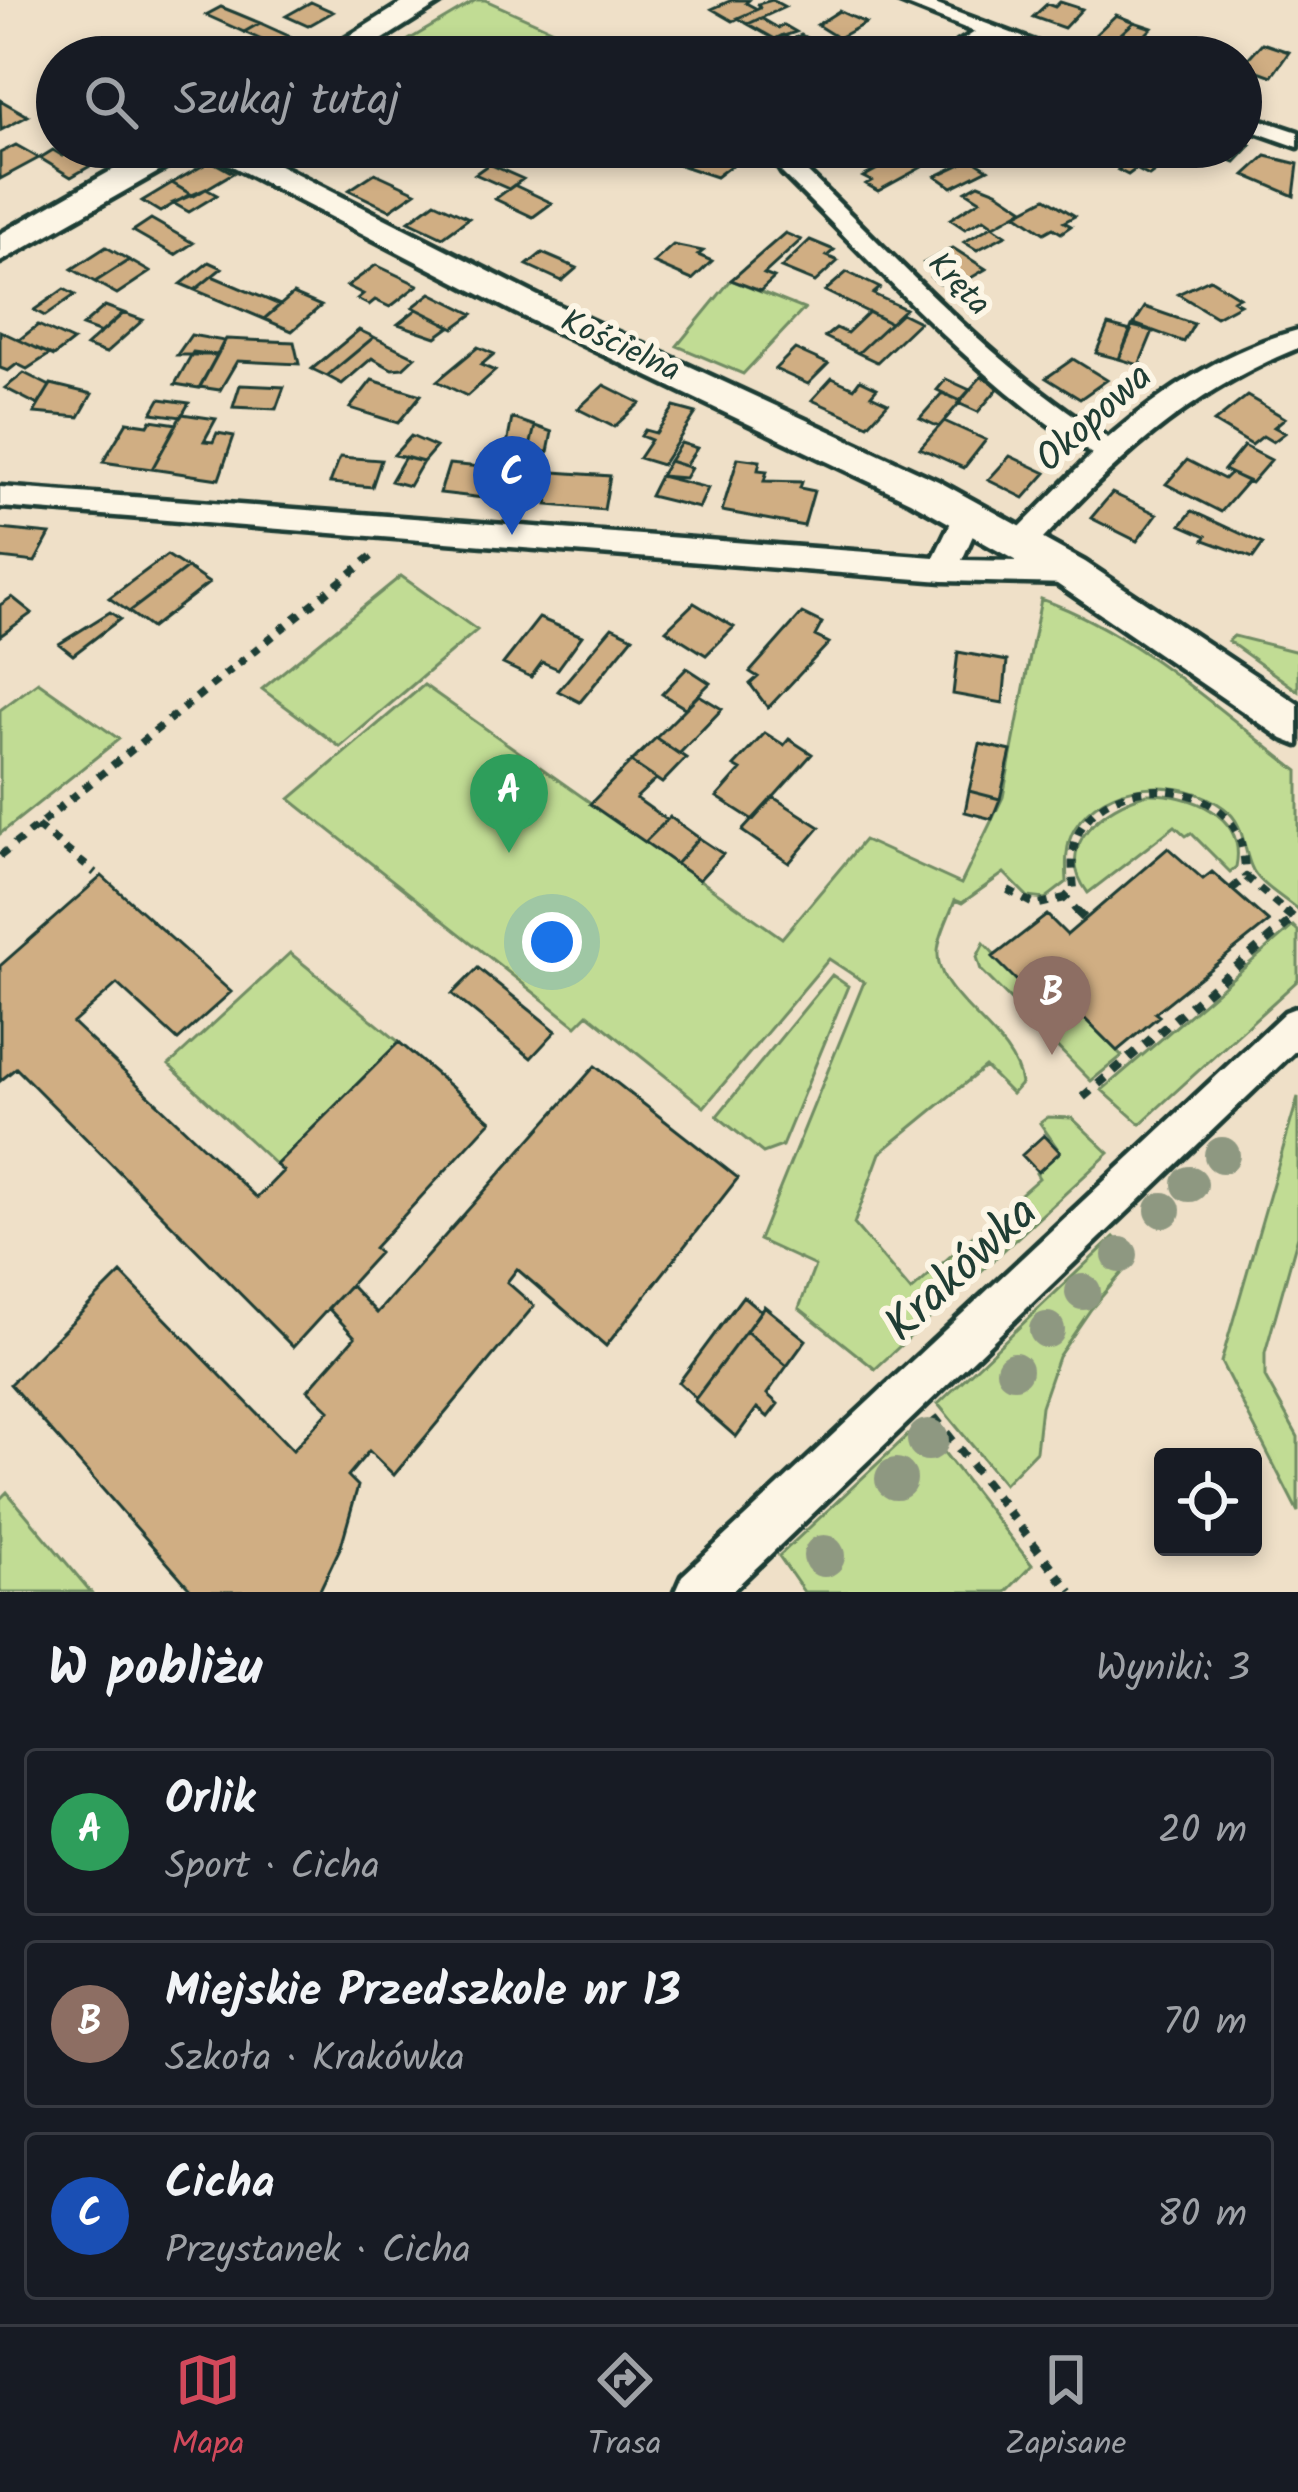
<!DOCTYPE html>
<html lang="pl">
<meta charset="utf-8">
<style>
body{margin:0;font-family:Kalam,sans-serif;background:#20242c;color:#f1f3f6}
.controls{position:absolute;right:36px;bottom:36px;display:grid;overflow:hidden;border-radius:12px;box-shadow:0 6px 18px #0003}
.controls button{width:108px;height:108px;display:grid;place-items:center;padding:0;border:0;border-bottom:3px solid #363941;background:#171b24;color:#f1f3f6;font:60px sans-serif}
.you{position:absolute;left:552px;top:942px;width:42px;height:42px;margin:-30px;border:9px solid #fff;border-radius:50%;background:#1a73e8;box-shadow:0 0 0 18px #1a73e833}
.badge{display:grid;place-items:center;width:78px;height:78px;border-radius:50%;background:#d1495b;color:#fff;font-size:39px;font-weight:700}
.pin{position:absolute;translate:-50% -99px;filter:drop-shadow(0 3px 6px #0008)}
.pin::after{content:'';position:absolute;top:63px;width:42px;height:36px;background:inherit;clip-path:polygon(0 0,100% 0,50% 100%)}
.list{margin:0;padding:0;list-style:none}
h2{display:flex;justify-content:space-between;align-items:center;height:156px;margin:0;padding:0 48px;font-size:51px}
h2 small{font-size:39px;font-weight:400;color:#9ea1a6}
.list li{display:grid;grid-template-columns:78px 1fr auto;gap:36px;align-items:center;box-sizing:border-box;height:168px;margin:0 24px 24px;padding:0 24px;border:3px solid #363941;border-radius:12px}
.list b{display:block;font-size:45px;white-space:nowrap}
.list p{margin:0;font-size:39px;white-space:nowrap;color:#9ea1a6}
.list em{font-size:39px;font-style:normal;color:#9ea1a6}
.icon{flex:none;width:66px;height:66px;fill:none;stroke:currentColor;stroke-width:2;stroke-linecap:round;stroke-linejoin:round}
.map{position:relative;flex:none;width:1298px;height:1592px;overflow:hidden}
.search{position:absolute;background:#171b24;box-shadow:0 6px 18px #0003;left:36px;right:36px;top:36px;height:132px;display:flex;align-items:center;gap:30px;box-sizing:border-box;padding:0 42px;border-radius:66px;color:#9ea1a6;font-size:45px}
.sheet{height:732px;background:#171b24}
nav{display:flex;justify-content:space-around;align-items:center;box-sizing:border-box;height:168px;border-top:3px solid #363941;background:#171b24;font-size:33px;color:#9ea1a6}
nav a{display:grid;justify-items:center;gap:6px}
nav .on{color:#d1495b}
.map>svg:first-child{display:block}
.green{fill:#c1dc94;stroke:#708c64;stroke-width:3}
.building{fill:#d0ae83;stroke:#1f3d34;stroke-width:3}
.lines{fill:none;stroke-linecap:round;stroke-linejoin:round}
.minor-casing{stroke:#1f3d34;stroke-width:9}
.secondary-casing{stroke:#1f3d34;stroke-width:9}
.primary-casing{stroke:#1f3d34;stroke-width:9}
.path-far1{stroke:#1f3d34;stroke-width:8;stroke-dasharray:9 9;stroke-linecap:butt}
.path{stroke:#1f3d34;stroke-width:9;stroke-dasharray:10 10;stroke-linecap:butt}
.minor{fill:#fcf5e5;fill-rule:evenodd}
.secondary{fill:#fcf5e5;fill-rule:evenodd}
.primary{fill:#fcf5e5;fill-rule:evenodd}
.tree{fill:#8e9881}
.labels{text-anchor:middle;dominant-baseline:central;stroke-width:12;stroke-linejoin:round;paint-order:stroke}
.far-street-label{font-size:33px;fill:#1f3d34;stroke:#fcf5e5}
.street-label{font-size:39px;fill:#1f3d34;stroke:#fcf5e5}
.near-street-label{font-size:48px;fill:#1f3d34;stroke:#fcf5e5}
</style>
<div class="map">
<svg width="1298" height="1592" viewBox="0 0 1298 1592">
<rect width="100%" height="100%" fill="#efe0c8"/>
<filter id="ink" filterUnits="userSpaceOnUse"><feTurbulence type="fractalNoise" baseFrequency=".00833" numOctaves="2"/><feDisplacementMap in="SourceGraphic" scale="24" xChannelSelector="R" yChannelSelector="G"/><feConvolveMatrix kernelMatrix="1 2 1 2 8 2 1 2 1" color-interpolation-filters="sRGB"/></filter>
<g filter="url(#ink)">
<!-- green -->
<path class="green" d="M476 0H485L607 54 380 57Z
M731 280 804 309 743 374 677 346Z
M401 576 477 630 340 747 262 689Z
M1041 599C1137 633 1218 710 1298 771V910C1284 898 1257 883 1251 866 1242 845 1245 824 1224 808 1181 775 1104 780 1075 828 1065 844 1066 865 1067 882L1045 899 1028 897 1004 873 962 903 955 900C950 914 942 930 939 944 927 996 1015 1030 1021 1084L1012 1094 985 1067 880 1153 854 1224 911 1291 1039 1178 1036 1173 1060 1152 1040 1123 1048 1117 1072 1118 1109 1153 875 1369 799 1308 815 1266 759 1240 864 982 829 959 704 1107 588 1014 576 1026 290 799 424 685 782 938 864 840 961 884 1003 797Z
M1234 636 1298 652V691L1228 641Z
M38 682 119 739 0 834V710Z
M1147 794C1190 793 1247 815 1236 867L1230 872 1191 833 1186 836 1175 826 1088 893C1051 844 1105 806 1147 794Z
M1293 926 1298 931V980L1140 1124 1102 1090Z
M984 943 1060 1024 1077 1011 1122 1056 1091 1081 981 970 977 957Z
M290 953 399 1042 276 1165 169 1065Z
M832 975 848 986 782 1146 763 1153 717 1116Z
M1298 1097V1236L1265 1353V1377L1298 1437V1512L1221 1362Z
M1114 1237 1134 1259 1091 1309 1058 1357 1041 1406 1036 1451 1004 1484 938 1404Z
M921 1423 1032 1565 1006 1592H804L779 1556Z
M7 1492 91 1592H0V1499Z"/>
<!-- building -->
<path class="building" d="M732 0H749L746 3 757 9 733 21 712 9Z
M772 0 785 7 748 24 738 18 760 8 758 4Z
M311 2 333 12 308 26 286 16Z
M1060 2 1082 9 1064 28 1033 17 1047 4 1055 7Z
M221 7 236 13 260 23 244 32 206 15Z
M839 11 852 17 866 23 838 38 817 25Z
M1116 15 1134 22 1113 41 1095 35Z
M761 18 778 28 784 25 796 32 775 39 748 24Z
M1134 22 1152 28 1132 48 1113 41Z
M260 23 304 43 289 52 244 32Z
M783 35 791 40 801 35 820 45 803 54 775 39Z
M175 40 210 56 164 57 154 52Z
M1262 43 1289 52 1272 76 1242 65Z
M0 100 28 116 1 130Z
M1241 141 1251 145 1235 162 1196 147H1241Z
M16 145 39 158 0 179V153Z
M79 147H123L71 177 40 158 53 150 63 156Z
M650 147H670L697 156 686 167 645 153Z
M1128 148 1156 155 1151 159 1164 165 1149 176 1136 169 1128 175 1118 170 1125 164 1113 159Z
M703 149 737 161 716 177 686 167Z
M903 155 922 167 878 191 866 184 871 181 863 177Z
M1266 156 1298 164 1294 196 1245 175Z
M972 159 988 169 952 187 936 176Z
M211 161 233 173 194 196 172 183Z
M489 164 523 179 509 189 475 174Z
M375 173 416 192 390 210 349 190Z
M172 183 190 194 160 212 142 201Z
M979 184 997 191 1024 209 994 226 984 219 965 229 950 219 980 200 966 191Z
M514 185 552 203 533 217 495 199Z
M206 189 217 195 189 212 173 203Z
M1046 198 1075 216 1064 222 1071 226 1061 233 1053 228 1044 233 1016 214Z
M435 202 469 218 443 237 409 221Z
M151 219 193 243 175 255 133 231Z
M992 226 1006 235 977 250 964 242Z
M785 233 801 240 764 274 774 278 760 291 731 280Z
M810 240 834 250 827 256 838 261 815 282 781 268Z
M673 245 703 251 698 255 712 261 692 280 653 263Z
M106 247 129 260 95 282 72 269Z
M953 248 986 269 957 286 948 279 940 284 931 277 938 273 924 263Z
M542 253 577 268 562 281 527 265Z
M129 260 150 272 117 294 95 282Z
M209 262 222 268 195 290 181 284Z
M376 265 418 285 390 307 375 300 369 305 357 299 363 294 347 286Z
M847 272 880 288 873 294 905 309 890 323 825 291Z
M212 276 280 305 264 319 195 290Z
M1210 279 1239 297 1233 300 1240 304 1216 317 1178 294Z
M64 289 75 295 45 316 34 310Z
M431 293 473 314 454 328 413 307Z
M293 294 321 306 292 331 264 319Z
M105 306 124 313 101 333 82 326Z
M1145 307 1194 324 1184 342 1134 324Z
M417 309 451 326 436 337 398 324Z
M869 312 890 323 858 353 825 337 836 328 847 333Z
M123 313 143 320 106 353 86 346Z
M901 313 919 322 877 362 858 353Z
M38 325 73 341 54 356 19 340Z
M1108 325 1131 331 1119 359 1096 353Z
M1132 326 1153 331 1139 365 1119 359Z
M359 330 374 337 327 376 312 369Z
M0 331 38 349 50 354 27 369 17 364 8 371 0 368Z
M191 335 224 341 217 355H177Z
M374 337 415 357 403 368 392 369 372 358 342 384 327 376Z
M226 339 294 342 299 364 237 361 220 390 200 387Z
M478 347 494 354 481 365 495 371 467 396 437 381Z
M795 349 828 364 808 384 775 369Z
M193 352 217 355 199 388 175 384Z
M1073 359 1107 380 1080 399 1046 378Z
M24 373 50 386 38 405 5 388Z
M981 377 1001 385 978 412 958 403Z
M832 378 854 388 860 380 877 388 871 395 888 403 868 425 812 400Z
M946 379 970 390 961 401 937 390Z
M372 380 421 395 398 423 350 408Z
M51 384 92 394 79 417 34 413Z
M240 385 284 387 276 409 233 407Z
M604 385 640 403 614 427 578 409Z
M942 393 961 401 939 427 920 418Z
M1247 396 1285 418 1274 427 1285 433 1273 442 1263 436 1252 445 1214 422Z
M160 399 189 403 181 417 152 413Z
M674 407 696 413 662 465 639 458 651 440 641 436 645 430 656 433Z
M182 414 216 419 204 441 213 442 217 433 234 436 219 479 152 469Z
M512 418 535 426 529 451 506 450Z
M151 420 177 424 152 469 103 462 127 422 148 425Z
M944 421 986 440 964 468 920 448Z
M535 426 552 432 548 452 529 451Z
M411 436 436 447 423 462 394 455Z
M681 443 697 448 685 466 669 461Z
M1244 446 1271 460 1251 483 1224 470Z
M1010 456 1046 473 1024 498 988 480Z
M340 457 381 460 372 487 330 483Z
M405 457 423 462 409 486 391 481Z
M738 458 760 461 758 470 767 471 764 481 802 482 800 488 814 491 804 526 722 511Z
M1187 460 1224 479 1230 473 1248 481 1221 512 1166 484Z
M669 461 691 468 685 478 660 476Z
M449 464 492 468 484 498 440 493Z
M554 472 610 476 604 510 547 505Z
M660 476 708 488 699 508 650 496Z
M1112 493 1157 514 1137 541 1091 518Z
M1192 511 1263 544 1253 558 1204 540 1206 536 1181 525Z
M0 529 50 534 35 562 0 558Z
M167 555 187 568 129 612 109 598Z
M187 568 209 583 151 628 129 612Z
M12 597 32 613 0 636V605Z
M694 603 734 627 706 655 666 630Z
M110 612 120 619 73 655 59 644Z
M802 613 822 623 815 636 829 643 768 708 750 684 758 677 750 672Z
M539 618 582 636 558 669 542 662 531 677 503 664Z
M612 627 633 637 580 702 558 691Z
M958 652 1007 661 1003 703 953 694Z
M687 668 710 683 685 708 662 694Z
M699 695 722 709 679 754 656 738Z
M765 733 784 745 789 739 812 754 753 820 717 797 741 770 734 766Z
M656 738 686 758 662 783 631 762Z
M980 744 1011 751 1000 799 969 791Z
M631 762 656 779 636 798 667 820 645 842 590 804Z
M969 791 1000 799 992 819 965 812Z
M773 797 820 827 789 863 742 831Z
M670 817 699 838 676 864 645 842Z
M699 838 723 854 699 880 676 864Z
M1168 848 1203 879 1212 872 1269 922 1155 1013 1159 1016 1117 1051 1077 1011 1061 1025 993 957 1047 915 1067 935Z
M102 876 231 992 178 1040 117 984 73 1023 257 1198 283 1171 276 1165 399 1042 491 1121 374 1248 379 1253 293 1347 16 1068 0 1081V966Z
M478 968 556 1031 531 1058 452 994Z
M595 1066 738 1178 606 1346 517 1269 507 1282 534 1306 394 1475 369 1451 348 1476 358 1486 341 1546 319 1592H193L10 1384 121 1273 293 1450 329 1410 308 1390 355 1337 328 1308 350 1285 377 1313Z
M1044 1135 1060 1152 1038 1172 1022 1155Z
M743 1296 761 1311 696 1398 679 1382Z
M764 1306 806 1340 787 1366 746 1331Z
M746 1331 787 1366 767 1394 778 1404 768 1417 757 1408 736 1437 694 1400Z"/>
<g class="lines">
<!-- minor casing -->
<g class="minor-casing">
<path id="minor" d="M895 0H924L1075 57H1044L994 39 962 57H936L975 32Z
M1241 113 1298 132V147L1241 127Z
M777 147H799V164C898 259 990 364 1108 438 1163 391 1227 349 1298 330V348C1183 395 1114 462 1031 552H1011L1007 544 1011 536 1092 454C973 378 882 271 782 173L774 160Z
M0 487 934 557 958 508 968 505 982 515 962 560 1071 562 1081 565 1086 573 1081 581 1071 584 943 581 0 507Z
M1298 1007V1048L731 1592H675L682 1576 1285 1012Z"/>
</g>
<!-- secondary casing -->
<g class="secondary-casing">
<path id="secondary" d="M205 147H244L540 297 938 481 1085 562 1298 704V745L1283 739 1057 584 910 501 516 313 209 154Z"/>
</g>
<!-- primary casing -->
<g class="primary-casing">
<path id="primary" d="M407 0H445L355 57H316Z
M153 147H195L190 154 0 262V234Z"/>
</g>
<!-- path-far1 -->
<path class="path-far1" d="M37 826 95 873
M0 856 372 556
M1232 889 1246 877 1289 914
M1008 890 1035 905 1065 898
M1080 914 1065 898 1074 889C1072 867 1070 844 1083 825 1115 776 1209 779 1236 831 1244 845 1244 861 1246 877"/>
<!-- path -->
<path class="path" d="M1077 911 1086 920
M1285 911 1297 921
M1083 1097 1294 918
M934 1417 1071 1592"/>
<!-- minor -->
<use href="#minor" class="minor"/>
<!-- secondary -->
<use href="#secondary" class="secondary"/>
<!-- primary -->
<use href="#primary" class="primary"/>
</g>
<!-- trees -->
<g class="tree">
<circle cx="1222" cy="1155" r="18"/>
<circle cx="1190" cy="1184" r="18"/>
<circle cx="1163" cy="1210" r="18"/>
<circle cx="1120" cy="1255" r="18"/>
<circle cx="1083" cy="1292" r="18"/>
<circle cx="1047" cy="1330" r="18"/>
<circle cx="1014" cy="1370" r="18"/>
<circle cx="928" cy="1440" r="21"/>
<circle cx="896" cy="1479" r="21"/>
<circle cx="824" cy="1556" r="21"/>
</g>
</g>
<g class="labels">
<!-- far-street labels -->
<g class="far-street-label">
<text transform="translate(958 285) rotate(46)">Kręta</text>
<text transform="translate(620 347) rotate(25)">Kościelna</text>
</g>
<!-- street labels -->
<g class="street-label">
<text transform="translate(1095 419) rotate(-42)">Okopowa</text>
</g>
<!-- near-street labels -->
<g class="near-street-label">
<text transform="translate(962 1270) rotate(-43)">Krakówka</text>
</g>
</g>
</svg>
<div class="controls">
<button><svg class="icon" aria-label="locate" viewBox="0 0 24 24"><circle cx="12" cy="12" r="6"/><path d="M12 2v4M12 18v4M2 12h4M18 12h4"/></svg></button>
</div>
<div class="you"></div>
<div class="pin badge" style="left:509px;top:853px;background:#2e9e5b">A</div>
<div class="pin badge" style="left:1052px;top:1055px;background:#8d6e63">B</div>
<div class="pin badge" style="left:512px;top:535px;background:#1a4fb4">C</div>
<div class="search"><svg class="icon" aria-label="search" viewBox="0 0 24 24"><circle cx="10" cy="10" r="6"/><path d="M15 15l6 6"/></svg>Szukaj tutaj</div>
</div>
<section class="sheet">
<h2>W pobliżu<small>Wyniki: 3</small></h2>
<ul class="list">
<li><span class="badge" style="background:#2e9e5b">A</span><div><b>Orlik</b><p>Sport · Cicha</p></div><em>20 m</em></li>
<li><span class="badge" style="background:#8d6e63">B</span><div><b>Miejskie Przedszkole nr 13</b><p>Szkoła · Krakówka</p></div><em>70 m</em></li>
<li><span class="badge" style="background:#1a4fb4">C</span><div><b>Cicha</b><p>Przystanek · Cicha</p></div><em>80 m</em></li>
</ul>
</section>
<nav>
<a class="on"><svg class="icon" aria-label="map" viewBox="0 0 24 24"><path d="M3 6l6-2 6 2 6-2v14l-6 2-6-2-6 2zM9 4v14M15 6v14"/></svg>Mapa</a>
<a><svg class="icon" aria-label="directions" viewBox="0 0 24 24"><path d="M12 3l9 9-9 9-9-9zM9 14v-3h6M13 9l2 2-2 2"/></svg>Trasa</a>
<a><svg class="icon" aria-label="saved" viewBox="0 0 24 24"><path d="M7 4h10v16l-5-4-5 4z"/></svg>Zapisane</a>
</nav>
